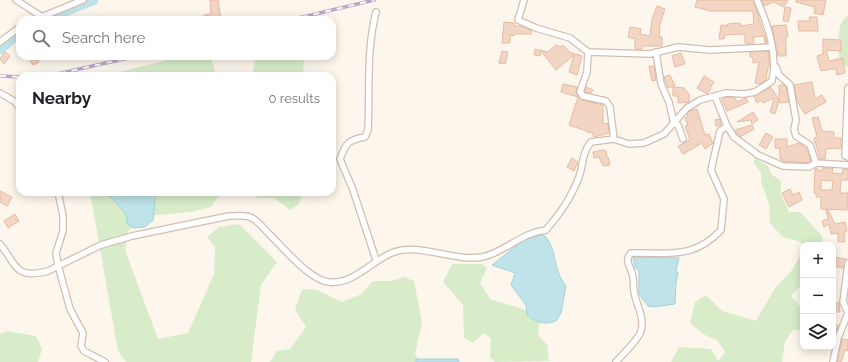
<!DOCTYPE html>
<meta charset="utf-8">
<style>
body{margin:0;font-family:Raleway,sans-serif;background:#f2f2f2;color:#202124}
.controls{position:absolute;right:12px;bottom:12px;display:grid;overflow:hidden;border-radius:8px;box-shadow:0 2px 10px #0003}
.controls button{width:36px;height:36px;display:grid;place-items:center;padding:0;border:0;border-bottom:1px solid #e0e0e0;background:#fff;color:#202124;font:20px sans-serif}
.list{margin:0;padding:0;list-style:none}
h2{display:flex;justify-content:space-between;align-items:center;height:52px;margin:0;padding:0 16px;font-size:17px}
h2 small{font-size:13px;font-weight:400;color:#757577}
.icon{flex:none;width:22px;height:22px;fill:none;stroke:currentColor;stroke-width:2;stroke-linecap:round;stroke-linejoin:round}
.map{position:relative;flex:none;width:848px;height:362px;overflow:hidden}
.search{position:absolute;background:#fff;box-shadow:0 2px 10px #0003;left:16px;top:16px;width:320px;height:44px;display:flex;align-items:center;gap:10px;box-sizing:border-box;padding:0 14px;border-radius:12px;color:#757577;font-size:15px}
.panel{position:absolute;background:#fff;box-shadow:0 2px 10px #0003;left:16px;top:72px;width:320px;height:124px;border-radius:12px}
.map>svg:first-child{display:block}
.green{fill:#d8ecc9}
.water{fill:#bfe3e8;stroke:#a5d3da}
.lines{fill:none;stroke-linecap:round;stroke-linejoin:round}
.river{stroke:#bfe3e8;stroke-width:11}
.building{fill:#f3d5c3;stroke:#e6bba3;fill-rule:evenodd}
.street-casing{stroke:#d1beb0;stroke-width:8}
.street{stroke:#fff;stroke-width:5.5}
.rail-casing{stroke:#b9a8c9;stroke-width:3.5}
.rail{stroke:#fffaf3;stroke-width:2;stroke-dasharray:6;stroke-linecap:butt}
</style>
<div class="map">
<svg width="848" height="362" viewBox="0 0 848 362">
<rect width="100%" height="100%" fill="#fdf6ec"/>
<!-- green -->
<path class="green" d="M848 16V67C846 65 842 63 841 61 836 54 838 26 843 20 844 18 846 17 848 16Z
M183 56 211 57 216 76H103Z
M247 56H304L303 76H252L255 62Z
M755 158 768 166 771 174 781 181V194L789 212H800L823 237 821 245H803V247L801 242 783 237 774 228 770 223 769 204 761 182V173L753 162Z
M90 192H221L211 207 191 212 146 216 128 231 125 250 158 339 188 333 214 274 215 247 207 237 219 227 239 224 277 262 261 285 251 362H126L118 351Z
M249 192H302L299 204 290 210 274 198H258Z
M803 251V283L791 296 803 310V330H793L785 342 782 362H671L679 347 711 349 718 361 725 352 718 341 703 334 690 323 695 302 706 295 722 311 756 321 775 288 792 270Z
M452 264H482L487 268 480 283 490 299 529 311 540 318 538 335 547 345 549 361 495 362 490 357 491 339 484 333 473 343 464 338 463 305 443 282Z
M404 277 414 281 422 322 415 354 420 362H270L277 351 290 349 306 327 295 310 302 289 317 290 342 302 362 294 373 281H392Z
M8 331 36 336 42 349 38 362H0V334Z"/>
<!-- water -->
<path class="water" d="M106 192H156L153 220 145 227 133 228 127 223 126 214Z
M539 235 545 236C558 250 552 270 566 286L561 313 556 321C543 325 538 323 527 315L526 305 511 285 515 273 492 265 525 239Z
M633 257 679 258 676 270 678 273 676 283 675 304 653 307 648 306 639 294V271L635 267Z
M416 359H458L459 362H416Z"/>
<g class="lines">
<!-- river -->
<path class="river" d="M42 20 93 0
M0 49 20 31"/>
</g>
<!-- building -->
<path class="building" d="M210 0H218L221 20H205L204 15 211 14Z
M697 0H753L767 43H765L764 36 753 37 754 44 745 43V34L725 35 724 39H719L721 25 727 26V24L740 23 741 26 754 24 753 11H711L695 7Z
M762 0H788L784 7 774 2 764 6Z
M796 0H826L823 15 814 13 815 7 796 2Z
M657 6 665 9 660 24 659 37H662V46H642V49H635V39L628 37 630 27 641 29 640 34 650 36 652 19Z
M785 7 791 8 788 22 783 21Z
M809 17H817L818 31H799L798 21H810Z
M504 22 514 23V26H520L531 30V34H514V36L510 35V43H502Z
M786 25 788 37H786V56H778L772 26Z
M823 39 841 40V51L826 50 829 61 843 58 845 73 837 75 836 69H832L821 71 817 56 823 54Z
M556 45 561 47 563 45 569 52 582 56 577 75 569 72 574 55 556 70 541 51 540 56 534 55 535 49 548 52Z
M502 51 508 52 505 64 499 63Z
M769 51V67H768L766 80 760 84 755 83 759 62 753 63V57H750V52Z
M5 52 10 56 4 64 0 59Z
M681 53 685 64 675 67 672 56Z
M27 56H35L39 62 33 65Z
M649 66H654L656 80 652 81Z
M670 75 675 86 668 88 664 77Z
M704 76 714 82 710 88 711 89 707 94 697 88Z
M812 82 815 99 822 95 826 102 805 114 797 101 794 85Z
M563 84 577 87 576 92 578 97 561 92Z
M779 85H784L786 87 789 102 779 103Z
M586 87 593 90 591 93 585 92Z
M673 87 684 88 689 94V102L678 103V96H673Z
M771 87 779 100 775 114 770 112 774 98 763 103 761 100 757 103 754 96Z
M578 97 582 100 603 105V124L608 123 609 133 594 137 592 132 588 133 587 131 569 125Z
M726 97 735 98 737 102 746 98 748 102 727 111 722 99Z
M697 109 705 135 709 134 713 143 705 149 702 143 683 154 678 146 690 140 685 126 688 125 685 118 688 117 687 114 690 111Z
M753 112 758 120 752 124 751 120 737 122Z
M818 117 822 131 834 132V138H841V148L826 149 825 159H820L814 138 817 137 812 118Z
M720 119 721 125 716 126 715 120Z
M752 125 754 129 740 137 735 130Z
M766 133 773 137 766 149 759 145Z
M775 139H787V147L799 143 806 148 811 161 808 163 782 161V159H780V148H775Z
M603 150 606 151 607 157H608L610 165 603 166 599 157 594 158 593 152Z
M572 158 578 162 574 171 567 167Z
M817 168 818 171 823 170 822 168H833L832 173 842 174 843 169H848V180H841L840 193H848L847 210 821 209V197H816V193H814L815 169ZM821 180 833 181 832 190H821Z
M790 189 793 195 799 192 802 200 789 207 782 193Z
M0 191 12 197 7 206 0 202Z
M826 210H828L835 224 845 222 847 231 844 232 845 242H838V233L831 234 829 224 824 227 822 221 828 219Z
M15 214 19 221 8 228 4 221Z
M833 257 846 259 843 268 833 266Z
M833 303H839L840 312H833Z
M833 324 838 326 833 341Z
M842 339 848 340V351L845 350 841 362H837Z"/>
<g class="lines">
<!-- street casing -->
<g class="street-casing">
<path id="street" d="M16 0 41 16
M524 0 518 20 536 28 570 38 588 52 650 54 678 47 710 50 772 47
M376 12C366 51 370 90 368 130L365 137C348 140 346 143 340 159L353 190 376 260
M34 20 83 0
M0 42 20 27
M588 52 587 72 580 92 583 96 606 101 610 107 614 139
M656 52 661 84 669 102 674 123 678 125 683 139
M776 67 779 75 790 85 796 120 794 129 796 136 810 145 816 163
M848 88 845 156 848 157
M0 93 14 101 20 108
M715 96 727 126 734 137 758 155 783 166 809 167 816 163 848 165
M58 192 63 216V231L56 253 58 265 70 309 83 333 81 346 84 351 105 362
M0 244C17 265 15 280 48 271L101 245 132 236 229 216C236 216 243 215 250 217 257 220 263 227 268 233 283 247 309 280 329 282 354 285 372 260 394 252 420 243 454 262 482 257 506 252 520 233 546 230 561 212 570 200 579 177 584 163 581 155 591 142L614 139 629 144 644 143 664 134 687 108 700 100 726 93 744 94 755 92 772 81C778 54 768 25 757 0
M616 362C623 354 639 339 641 331 645 317 636 305 634 291 633 285 634 279 632 273 630 265 624 261 631 253H637C671 253 695 258 721 230L724 199 711 170 720 131 727 126
M833 362 838 338 848 313 843 302 848 263"/>
</g>
<!-- street -->
<use href="#street" class="street"/>
<!-- rail casing -->
<g class="rail-casing">
<path id="rail" d="M290 20 374 0
M0 76 20 77
M48 76 137 56"/>
</g>
<!-- rail -->
<use href="#rail" class="rail"/>
</g>
</svg>
<div class="controls">
<button>+</button>
<button>−</button>
<button><svg class="icon" aria-label="layers" viewBox="0 0 24 24"><path d="M12 4l9 5-9 5-9-5zM3 14l9 5 9-5"/></svg></button>
</div>
<div class="search"><svg class="icon" aria-label="search" viewBox="0 0 24 24"><circle cx="10" cy="10" r="6"/><path d="M15 15l6 6"/></svg>Search here</div>
<section class="panel">
<h2>Nearby<small>0 results</small></h2>
<ul class="list">
</ul>
</section>
</div>
